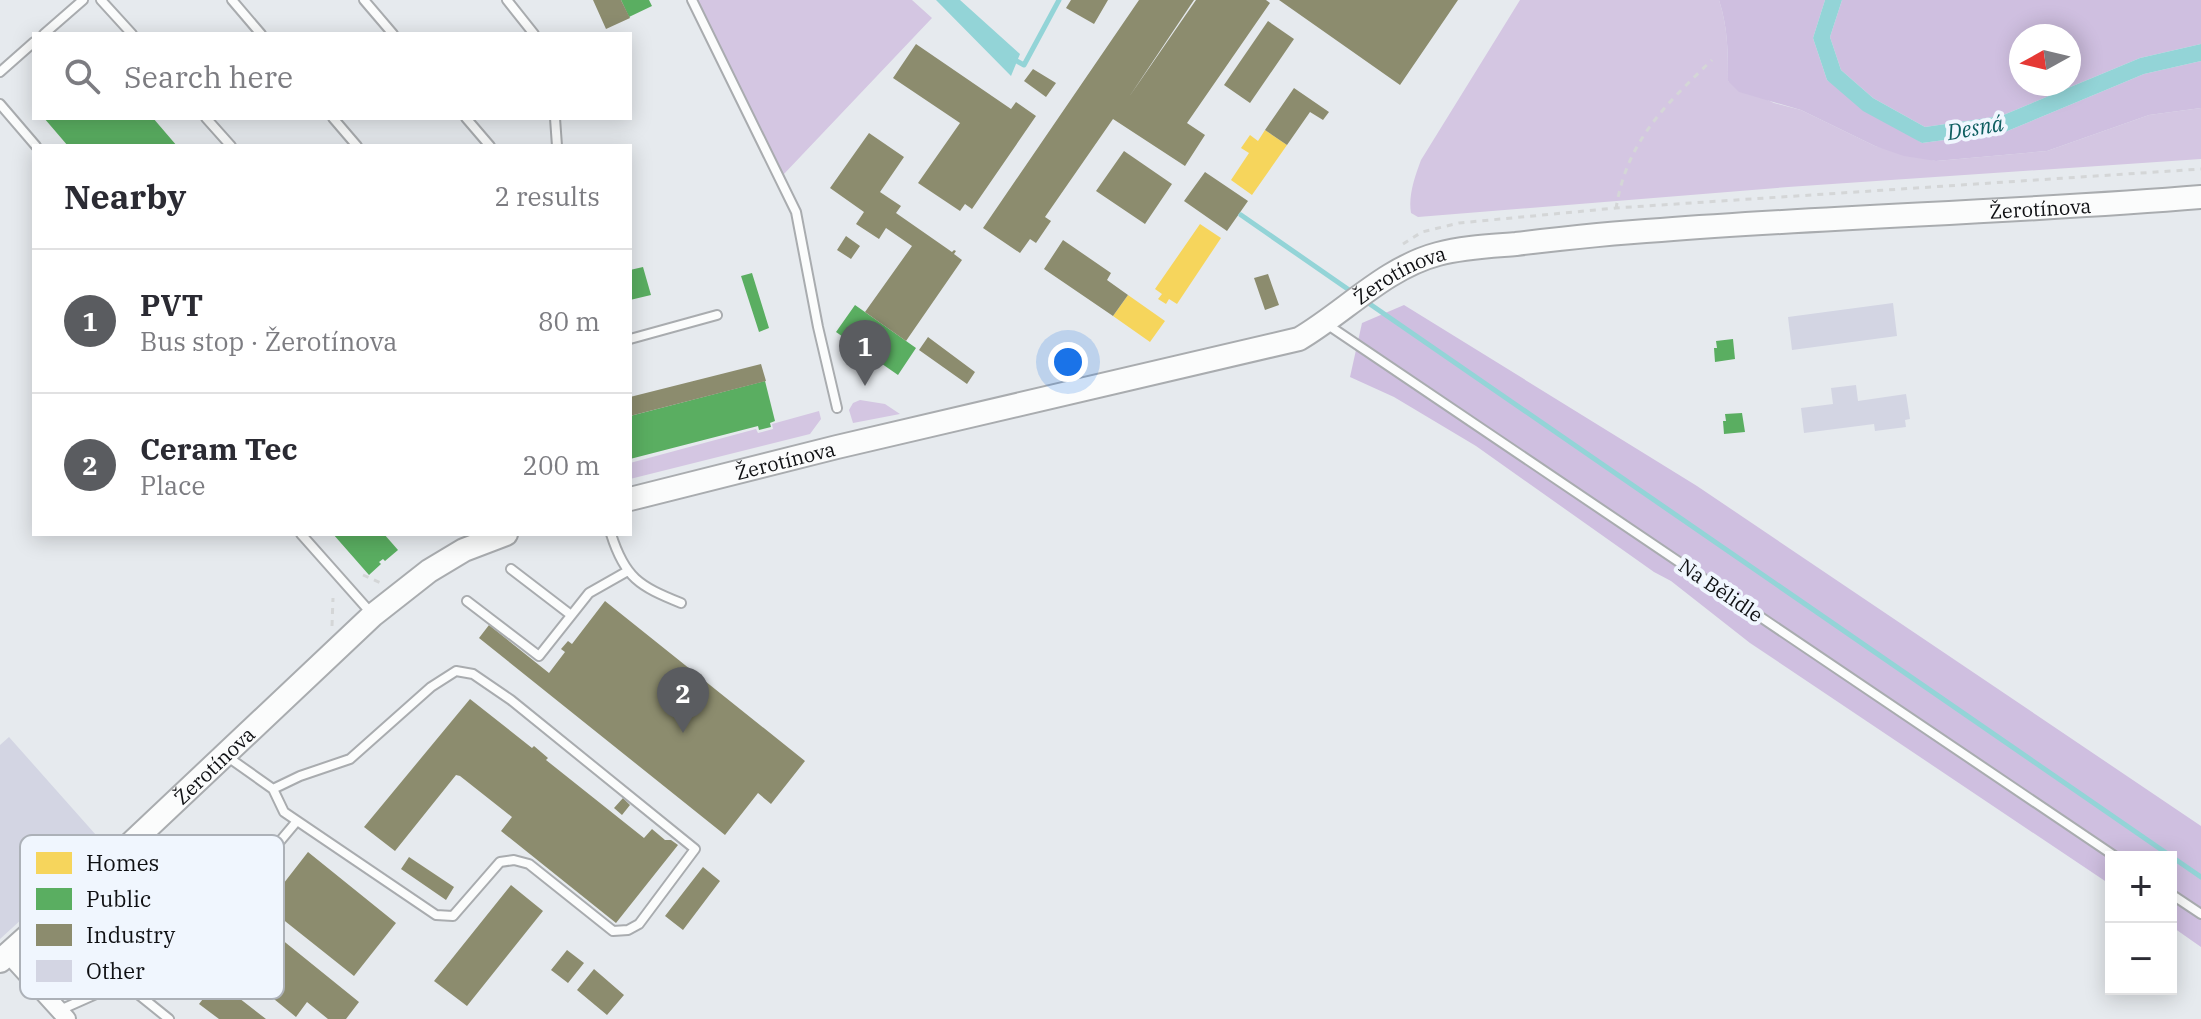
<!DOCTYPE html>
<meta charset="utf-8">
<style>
body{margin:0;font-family:"IBM Plex Serif",serif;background:#f7f7f7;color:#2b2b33}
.controls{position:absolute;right:24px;bottom:24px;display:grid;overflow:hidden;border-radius:0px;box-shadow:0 4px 20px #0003}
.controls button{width:72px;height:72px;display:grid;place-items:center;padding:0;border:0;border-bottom:2px solid #e1e1e2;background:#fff;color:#2b2b33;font:40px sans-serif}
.compass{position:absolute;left:2009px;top:24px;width:72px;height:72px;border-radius:50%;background:#fff;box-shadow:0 4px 20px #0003;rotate:262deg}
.you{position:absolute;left:1068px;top:362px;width:28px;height:28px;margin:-20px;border:6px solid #fff;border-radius:50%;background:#1a73e8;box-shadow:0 0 0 12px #1a73e833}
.badge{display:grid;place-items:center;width:52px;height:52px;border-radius:50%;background:#5a5c60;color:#fff;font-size:26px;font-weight:700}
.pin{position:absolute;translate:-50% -66px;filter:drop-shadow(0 2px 4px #0008)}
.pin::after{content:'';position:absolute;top:42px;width:28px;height:24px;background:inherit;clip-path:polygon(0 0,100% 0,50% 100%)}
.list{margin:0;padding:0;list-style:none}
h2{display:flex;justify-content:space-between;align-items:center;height:104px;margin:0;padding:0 32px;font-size:34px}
h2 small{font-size:26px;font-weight:400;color:#7c7c81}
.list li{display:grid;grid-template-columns:52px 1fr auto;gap:24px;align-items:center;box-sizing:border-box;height:144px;padding:0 32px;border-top:2px solid #e1e1e2}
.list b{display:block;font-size:30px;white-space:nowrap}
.list p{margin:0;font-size:26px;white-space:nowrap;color:#7c7c81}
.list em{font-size:26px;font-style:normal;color:#7c7c81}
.icon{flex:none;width:44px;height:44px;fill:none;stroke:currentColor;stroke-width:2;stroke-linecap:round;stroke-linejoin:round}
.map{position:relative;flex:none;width:2201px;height:1019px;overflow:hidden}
.search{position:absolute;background:#fff;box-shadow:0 4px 20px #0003;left:32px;top:32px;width:600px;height:88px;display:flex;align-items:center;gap:20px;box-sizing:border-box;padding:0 28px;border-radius:0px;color:#7c7c81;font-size:30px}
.panel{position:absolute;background:#fff;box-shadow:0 4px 20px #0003;left:32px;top:144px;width:600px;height:392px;border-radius:0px}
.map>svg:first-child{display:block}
.green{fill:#d4c6e2}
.forest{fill:#cfbfe0;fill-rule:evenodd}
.water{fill:#93d4d7}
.homes{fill:#f6d55c}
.public{fill:#5aae61}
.industry{fill:#8c8c6e}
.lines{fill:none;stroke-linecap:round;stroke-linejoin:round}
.stream{stroke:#93d4d7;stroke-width:5}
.building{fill:#d3d5e3}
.lane-casing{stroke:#a9acaf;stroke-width:12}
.street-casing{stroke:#a9acaf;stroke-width:20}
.secondary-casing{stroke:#a9acaf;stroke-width:26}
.path{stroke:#d4d6d7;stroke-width:3;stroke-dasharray:6 6;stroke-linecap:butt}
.lane{stroke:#fbfcfc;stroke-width:8}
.street{stroke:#fbfcfc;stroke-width:16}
.secondary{stroke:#fbfcfc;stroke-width:22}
.labels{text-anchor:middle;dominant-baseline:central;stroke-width:8;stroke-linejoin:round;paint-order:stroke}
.street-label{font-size:20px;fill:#0f1013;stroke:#f0f6fe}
.water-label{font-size:22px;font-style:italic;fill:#0e5e60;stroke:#f0f6fe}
.key{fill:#f0f6fe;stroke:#acb1b8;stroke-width:2}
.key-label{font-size:22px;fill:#0f1013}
</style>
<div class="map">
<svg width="2201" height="1019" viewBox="0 0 2201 1019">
<rect width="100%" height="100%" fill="#e6eaee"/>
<!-- green -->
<path class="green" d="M698 0H912L932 18 783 175Z
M1520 0H1719C1728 28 1728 52 1728 81L1774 103 1801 110 1875 146 1936 161 2047 151 2149 115 2201 108V159L1788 187 1418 217 1411 213C1408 196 1415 176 1421 160Z
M860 400 885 404 900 414 853 423 849 410 853 403Z
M819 411 821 419 810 434 630 479V463L756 429 758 433 773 429 772 424Z"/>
<!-- forest -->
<path class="forest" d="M1719 0H1825L1813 38 1827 80 1922 143 2005 132 2144 74 2201 61V108L2149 115 2047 151 1936 161 1904 156 1875 146 1801 110 1739 92 1728 81C1728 52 1728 28 1719 0Z
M1842 0H2201V44L2140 58 2001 116 1925 127 1873 98 1841 70 1830 37ZM2021 36H2069V84H2021Z
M1404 305 1697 486 2201 826V947L2171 926V857H2111V885L1750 643 1671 581 1654 572 1476 446 1394 397 1350 377 1362 323Z"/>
<!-- water -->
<path class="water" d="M936 0H960L1020 54 1011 76Z
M1825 0H1842L1830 37 1841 70 1873 98 1925 127 2001 116 2140 58 2201 44V61L2144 74 2005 132 1922 143 1863 111 1827 80 1813 38Z"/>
<!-- homes -->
<path class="homes" d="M1265 130 1287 145 1252 195 1231 180 1249 153 1241 148 1250 135 1258 141Z
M1200 224 1221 238 1177 304 1169 299 1166 304 1158 299 1162 294 1155 289Z
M1128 295 1165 321 1150 342 1113 316Z"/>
<!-- public -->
<path class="public" d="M621 0H649L652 6 629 17Z
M44 118H153L177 146H68Z
M643 267 651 295 630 300V270Z
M752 273 769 328 759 332 741 276Z
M855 305 916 348 898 375 836 332Z
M1733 339 1735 359 1715 362 1714 348H1717L1716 341Z
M765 381 775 421 770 423 771 427 759 430 758 426 630 459V416Z
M1742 413 1745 432 1724 434 1723 421H1726L1725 414Z
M333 534H384L398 550 385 561 383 559 379 562 381 564 369 575Z"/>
<!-- industry -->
<path class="industry" d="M593 0H621L630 18 606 29Z
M1071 0H1108L1094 24 1066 8Z
M1139 0H1194L1129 97 1196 0H1266L1270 3 1187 123 1205 135 1185 166 1113 119 1045 217 1051 221 1036 243 1030 239 1020 253 983 228Z
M1279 0H1458L1400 85Z
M1268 21 1294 39 1250 103 1224 85Z
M916 44 1011 109 1016 102 1036 116 972 209 965 204 960 211 918 183 960 123 893 78Z
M1033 69 1056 83 1046 97 1024 81Z
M1294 88 1329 112 1323 120 1310 112 1287 145 1265 130Z
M869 133 904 157 880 192 901 206 896 213 952 252 954 250 956 251 954 254 962 260 906 341 865 312 912 246 886 228 879 239 856 224 864 212 830 188Z
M1124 151 1172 184 1145 224 1096 191Z
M1205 172 1248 201 1227 231 1184 201Z
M846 236 860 246 851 259 837 250Z
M1063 240 1111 273 1107 280 1128 295 1113 316 1044 269Z
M1268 274 1279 305 1265 310 1254 278Z
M928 337 975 372 967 384 919 350Z
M761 364 766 381 630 416V397Z
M605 601 805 761 771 804 758 793 725 835 479 638 489 625 549 673 565 652 561 649 568 641 572 644Z
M470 699 532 748 534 746 548 758 546 760 644 838 652 829 665 840H671L678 845 616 923 501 831 512 817 460 776 456 775 395 851 364 827Z
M623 798 630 805 622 815 614 808Z
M308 852 396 923 354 976 266 906Z
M409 857 454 887 446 900 401 869Z
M703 867 720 881 683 930 665 916Z
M511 885 543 911 467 1006 434 981Z
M138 894 217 977 192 1000 113 918Z
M265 926 359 1002 346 1019H328L307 1002 296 1017 252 981 263 967 244 952Z
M567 950 584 963 568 983 551 970Z
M594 969 624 995 607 1015 577 990Z
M217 981 266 1019H219L199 1004Z"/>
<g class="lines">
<!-- stream -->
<path class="stream" d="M1013 59 1024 65 1059 0
M1241 215 1352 292
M1364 300 2201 877"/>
</g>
<!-- building -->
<path class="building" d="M1893 303 1897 336 1792 350 1788 317Z
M1856 385 1858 401 1906 394 1910 419 1905 420 1906 427 1875 431 1874 424 1804 433 1801 408 1833 404 1831 388Z
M9 737 104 844 0 939V745Z"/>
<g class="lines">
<!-- lane casing -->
<g class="lane-casing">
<path id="lane" d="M101 0 132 34
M232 0 261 34
M364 0 393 34
M507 0 534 34
M692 0 796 212 818 327 837 408
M44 34 83 0
M0 72 34 42
M0 104 36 146
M206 118 231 146
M333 118 357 146
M466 118 490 146
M555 118 557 146
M1328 325 2116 857
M630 339 717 315
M301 534 372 614
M611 534C625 578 639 586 681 603
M511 569 571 615
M467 601 539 656 589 593 626 572
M225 755 273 789 284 812 436 915 453 916 500 862 514 860 529 864 613 931 628 930 639 924 695 849 511 700 473 674 456 671 431 687 350 759 300 776 273 789
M265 860 221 848 174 905 201 935 297 821
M2171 894 2201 914
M60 1010 123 982 169 1019"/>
</g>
<!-- street casing -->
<g class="street-casing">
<path id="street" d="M8 954 67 1019"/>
</g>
<!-- secondary casing -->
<g class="secondary-casing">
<g id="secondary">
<path id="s1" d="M630 499 837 447 1299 339C1345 312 1385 268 1438 254 1463 247 1491 246 1516 244 1565 238 1613 233 1661 230 1841 216 2021 212 2201 197"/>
<path id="s2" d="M0 961 125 849 373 615 429 571 464 550 506 534"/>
</g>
</g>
<!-- path -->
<path class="path" d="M1616 209C1626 142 1665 105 1712 60
M1403 244 1422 232 1459 223 1616 208 2201 169
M363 575 381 583
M332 626 333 598"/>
<!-- lane -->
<use href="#lane" class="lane"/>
<!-- street -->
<use href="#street" class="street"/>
<!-- secondary -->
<use href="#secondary" class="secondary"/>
</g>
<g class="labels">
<!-- street labels -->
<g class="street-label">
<text stroke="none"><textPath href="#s1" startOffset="1456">Žerotínova</textPath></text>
<text stroke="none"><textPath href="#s1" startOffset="808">Žerotínova</textPath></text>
<text stroke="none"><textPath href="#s1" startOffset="160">Žerotínova</textPath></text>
<text transform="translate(1721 590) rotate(34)">Na Bělidle</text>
<text stroke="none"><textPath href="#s2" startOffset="290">Žerotínova</textPath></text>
</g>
<!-- water labels -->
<g class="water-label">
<text transform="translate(1975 127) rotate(-10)">Desná</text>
</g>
</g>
<!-- legend -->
<rect x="20" y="835" width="264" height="164" rx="12" class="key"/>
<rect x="36" y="852" width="36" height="22" fill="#f6d55c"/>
<rect x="36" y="888" width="36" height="22" fill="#5aae61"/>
<rect x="36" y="924" width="36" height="22" fill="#8c8c6e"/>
<rect x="36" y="960" width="36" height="22" fill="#d3d5e3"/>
<g class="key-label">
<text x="86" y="871">Homes</text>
<text x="86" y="907">Public</text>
<text x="86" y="943">Industry</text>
<text x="86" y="979">Other</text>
</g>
</svg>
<div class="controls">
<button>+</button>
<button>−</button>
</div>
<svg class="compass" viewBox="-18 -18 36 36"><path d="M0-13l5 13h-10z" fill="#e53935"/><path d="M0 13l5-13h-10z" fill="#7c7c81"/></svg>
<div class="you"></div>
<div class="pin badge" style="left:865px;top:386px">1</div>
<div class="pin badge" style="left:683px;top:733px">2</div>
<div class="search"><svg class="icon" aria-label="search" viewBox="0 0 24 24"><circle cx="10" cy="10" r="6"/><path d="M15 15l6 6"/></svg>Search here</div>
<section class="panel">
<h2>Nearby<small>2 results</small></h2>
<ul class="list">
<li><span class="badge">1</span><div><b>PVT</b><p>Bus stop · Žerotínova</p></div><em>80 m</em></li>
<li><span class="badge">2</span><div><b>Ceram Tec</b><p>Place</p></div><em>200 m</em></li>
</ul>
</section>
</div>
